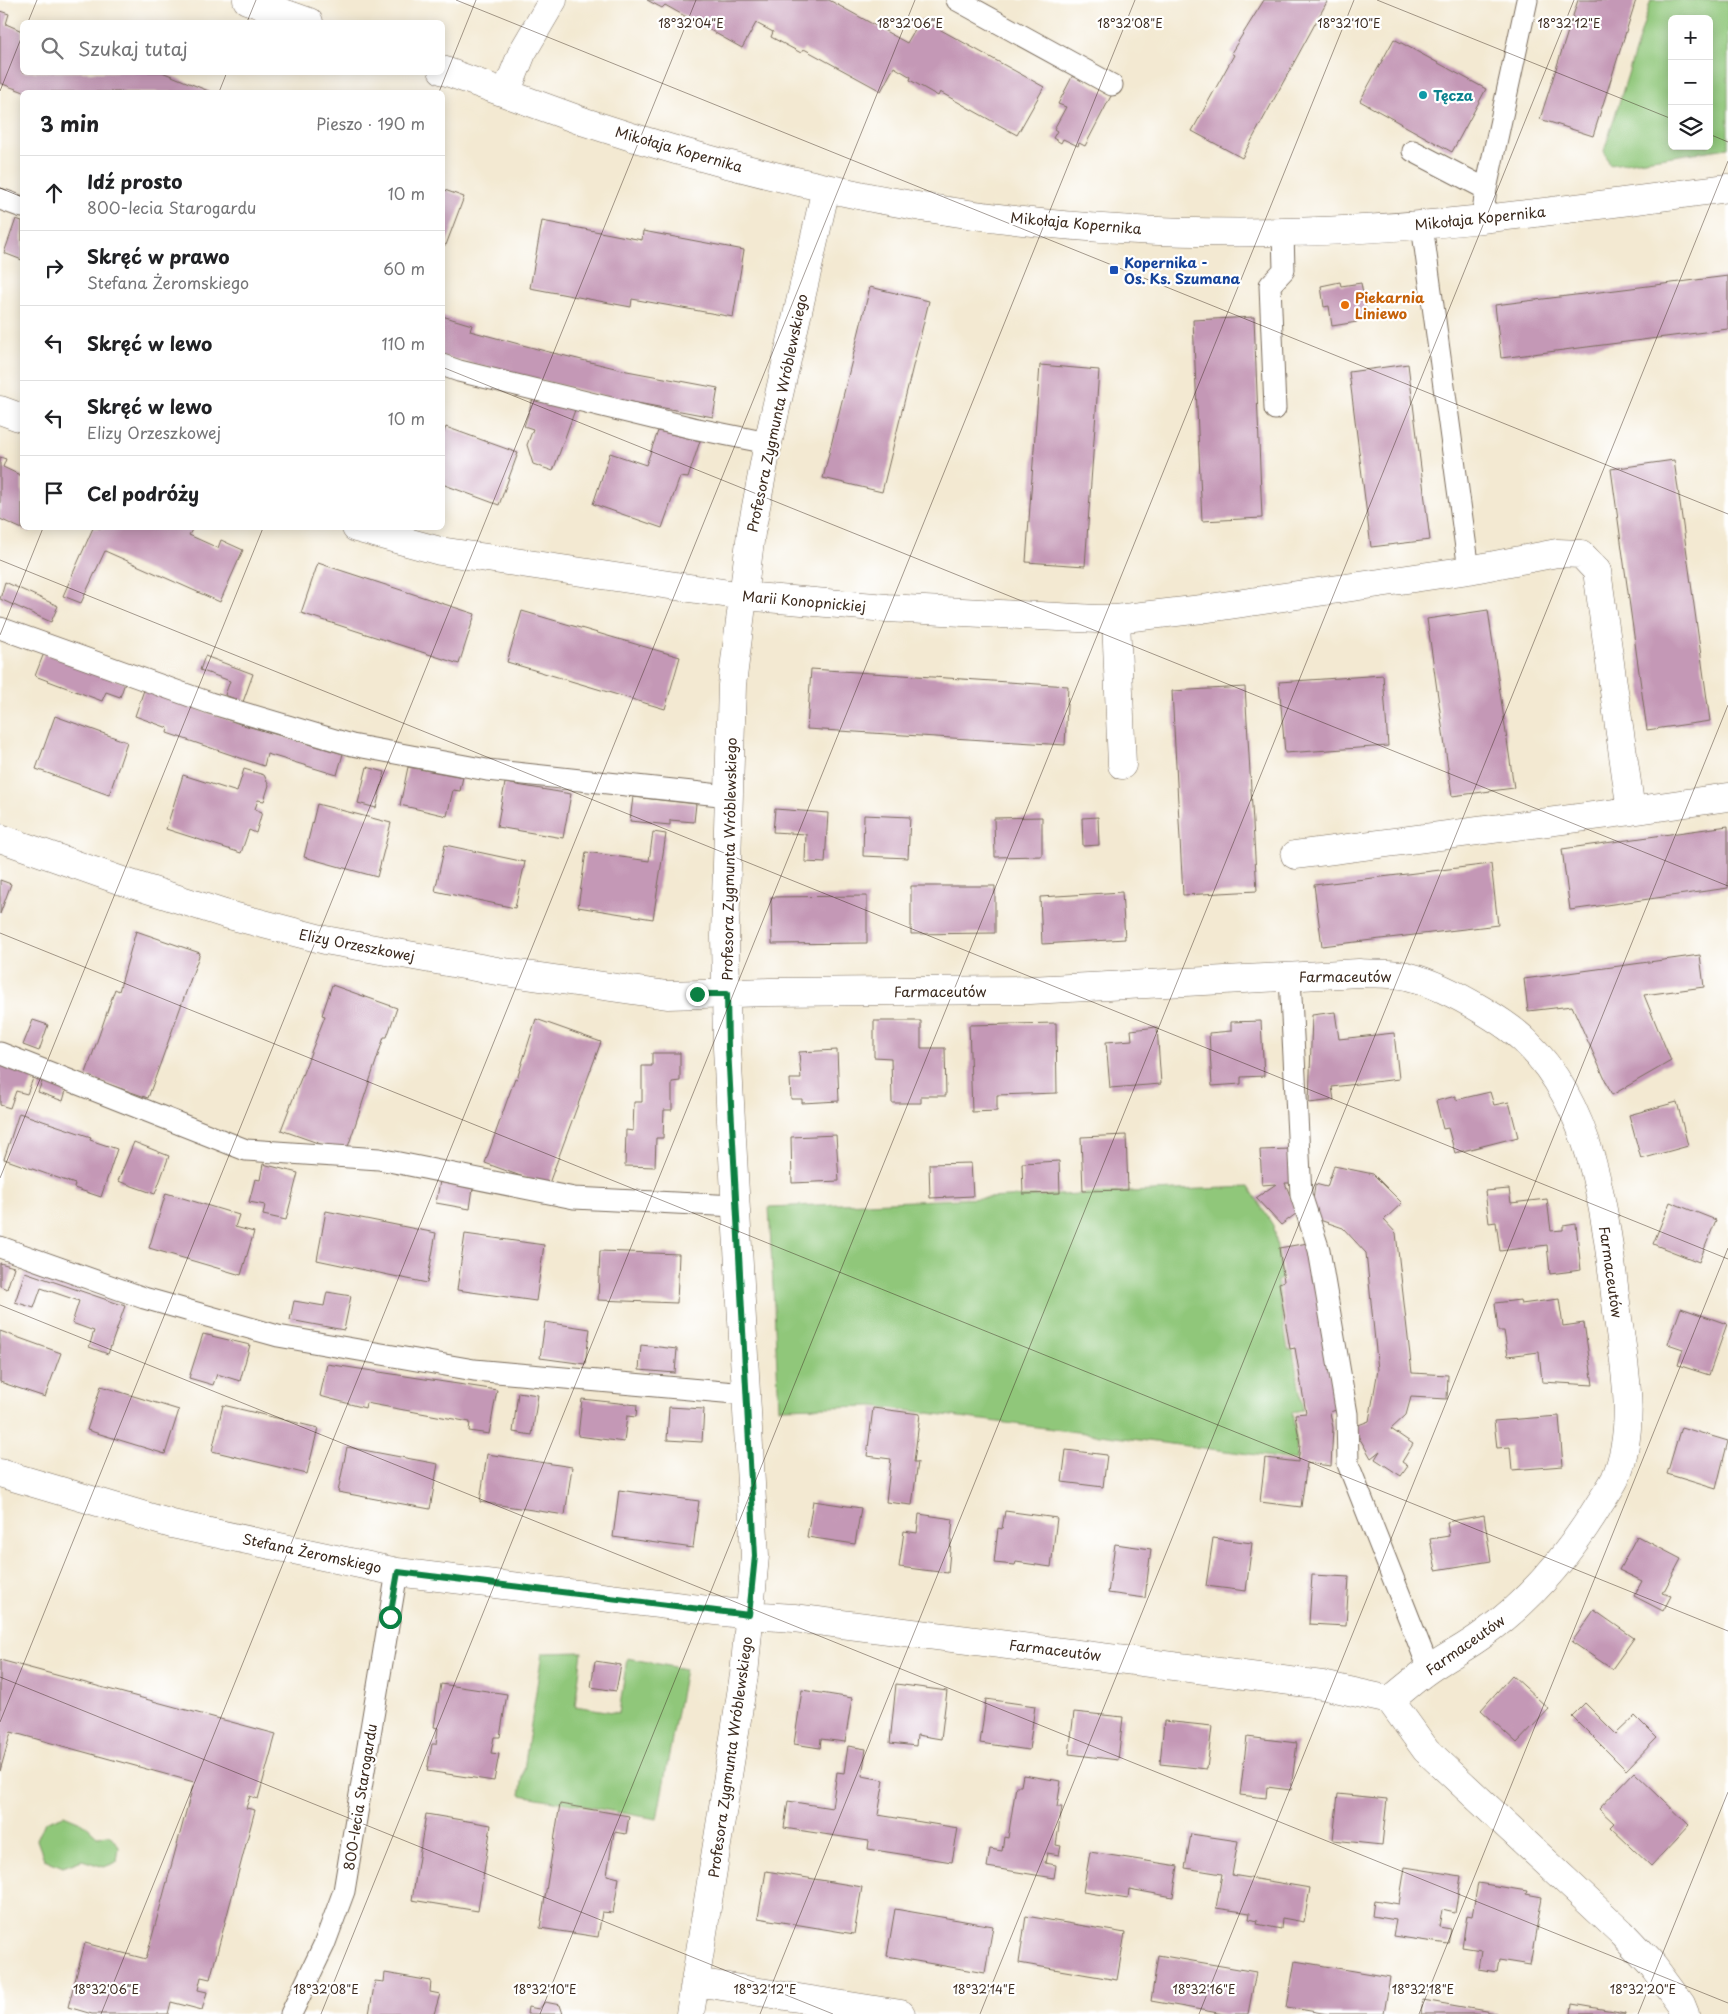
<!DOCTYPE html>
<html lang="pl">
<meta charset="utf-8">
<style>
body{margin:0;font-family:"Playpen Sans",sans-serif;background:#f6f6f6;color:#202124}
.controls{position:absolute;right:15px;top:15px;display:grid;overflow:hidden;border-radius:8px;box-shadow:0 2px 12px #0003}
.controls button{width:45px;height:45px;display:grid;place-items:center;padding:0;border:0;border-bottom:1px solid #e0e0e0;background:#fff;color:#202124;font:25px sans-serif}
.stop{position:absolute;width:15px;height:15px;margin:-11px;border:4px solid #0b8043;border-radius:50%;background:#fff}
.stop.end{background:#0b8043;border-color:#fff;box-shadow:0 1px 5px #0008}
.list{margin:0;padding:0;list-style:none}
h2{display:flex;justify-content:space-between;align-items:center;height:65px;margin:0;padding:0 20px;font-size:21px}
h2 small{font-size:16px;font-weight:400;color:#757577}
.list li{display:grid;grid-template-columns:32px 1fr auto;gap:15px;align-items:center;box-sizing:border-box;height:75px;padding:0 20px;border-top:1px solid #e0e0e0}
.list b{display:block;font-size:19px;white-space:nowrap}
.list p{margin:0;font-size:16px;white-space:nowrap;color:#757577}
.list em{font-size:16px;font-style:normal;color:#757577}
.icon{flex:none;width:28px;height:28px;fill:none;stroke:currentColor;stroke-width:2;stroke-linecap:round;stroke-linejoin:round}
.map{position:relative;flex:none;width:1728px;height:2014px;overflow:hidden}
.search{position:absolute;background:#fff;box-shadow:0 2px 12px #0003;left:20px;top:20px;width:425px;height:55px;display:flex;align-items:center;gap:12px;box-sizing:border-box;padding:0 18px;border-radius:8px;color:#757577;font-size:19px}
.panel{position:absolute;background:#fff;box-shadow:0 2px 12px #0003;left:20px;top:90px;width:425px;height:440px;border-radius:8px}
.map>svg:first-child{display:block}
.green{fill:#90c77a;stroke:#66784c;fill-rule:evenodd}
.building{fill:#c498b6}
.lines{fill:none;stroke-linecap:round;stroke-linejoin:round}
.lane-casing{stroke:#7b6d5d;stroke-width:23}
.street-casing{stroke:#7b6d5d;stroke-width:29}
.lane{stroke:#fff;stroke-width:21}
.street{stroke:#fff;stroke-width:28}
.route{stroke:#0b8043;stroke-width:6}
.ticks{fill:none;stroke:#3b2a1e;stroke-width:1;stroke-opacity:0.45}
.culture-dot{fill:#0f9aa8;stroke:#fff;stroke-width:2}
.transit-dot{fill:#1a4fb4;stroke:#fff;stroke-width:2}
.food-dot{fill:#e8710a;stroke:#fff;stroke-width:2}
.labels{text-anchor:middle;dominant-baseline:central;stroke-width:4.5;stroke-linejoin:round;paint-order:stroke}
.culture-label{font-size:14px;font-weight:bold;fill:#0d838f;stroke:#fff;text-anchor:start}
.street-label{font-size:14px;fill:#3b2a1e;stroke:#fff}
.transit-label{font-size:14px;font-weight:bold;fill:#164399;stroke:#fff;text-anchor:start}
.food-label{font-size:14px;font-weight:bold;fill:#c56008;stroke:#fff;text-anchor:start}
.ticks-label{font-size:12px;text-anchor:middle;fill:#3b2a1e;stroke:#fff;stroke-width:4.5;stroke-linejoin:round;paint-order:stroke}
</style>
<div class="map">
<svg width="1728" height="2014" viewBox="0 0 1728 2014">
<rect width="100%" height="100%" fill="#fff"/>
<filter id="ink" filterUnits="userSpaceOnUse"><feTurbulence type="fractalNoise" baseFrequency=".02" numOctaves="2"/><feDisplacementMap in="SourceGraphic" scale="10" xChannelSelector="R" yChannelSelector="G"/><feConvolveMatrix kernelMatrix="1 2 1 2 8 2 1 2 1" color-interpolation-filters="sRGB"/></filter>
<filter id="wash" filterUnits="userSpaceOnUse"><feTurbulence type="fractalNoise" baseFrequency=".0096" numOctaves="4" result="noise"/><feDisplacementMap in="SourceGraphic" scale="20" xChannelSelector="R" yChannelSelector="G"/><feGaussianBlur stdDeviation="1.12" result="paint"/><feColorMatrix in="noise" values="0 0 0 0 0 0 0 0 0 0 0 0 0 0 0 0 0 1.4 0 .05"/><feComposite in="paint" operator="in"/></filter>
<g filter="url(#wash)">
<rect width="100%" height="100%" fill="#f3e9d2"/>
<!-- green -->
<path class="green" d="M1651 0H1728V148L1610 165 1604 151ZM1672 19H1709V146H1672Z
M1249 1187 1274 1227 1282 1279 1277 1281 1288 1350 1293 1351 1303 1410 1292 1412 1297 1444 1296 1460 873 1406 779 1408 769 1207Z
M582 1652 575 1706 619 1713 627 1658 685 1669 657 1819 520 1795 542 1653Z
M64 1815 83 1823 97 1836 110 1835 119 1847 117 1862 104 1867 82 1860 63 1867 44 1859 37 1840 45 1822Z"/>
<g id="blocks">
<!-- building -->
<path class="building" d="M647 0H829L907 43 921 19 1044 87 1017 135 940 92 938 96 910 80 911 77 894 67 881 91 804 49 801 53 771 37 773 32 756 23 742 48 665 5 662 8Z
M1264 0H1328L1242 158 1192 131 1234 55 1231 53Z
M1578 0H1636L1593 136 1540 119Z
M0 11 9 14 6 24 22 31V72H162L211 92H24L0 83Z
M1394 39 1486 89 1452 152 1360 101Z
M1073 75 1111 96 1085 146 1079 143 1078 146 1063 139 1061 143 1053 138 1057 131 1054 129 1066 107 1058 104Z
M442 189 464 197 446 245 442 244Z
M16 219 22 221V260L4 253Z
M542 221 642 240 643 231 744 250 733 317 632 299 631 307 530 288Z
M1728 276V329L1501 358 1495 305Z
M1340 282 1341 286 1361 283 1367 316 1356 318 1357 322 1332 326 1329 306 1324 307 1321 286Z
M870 287 929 301 882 492 823 478Z
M442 316 472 325 470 331 545 351 627 371 718 388 713 417 621 400 442 356Z
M1254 317 1262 518 1202 521 1193 320Z
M1408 364 1430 540 1371 547 1349 372Z
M1040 365 1099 370 1085 566 1026 562Z
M533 399 575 410 553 471 533 464 527 445 533 429 524 426Z
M446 427 518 453 499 505 442 484V437Z
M658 431 700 441 688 478 680 477 662 528 593 504 610 453 646 465Z
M0 457 6 459 3 467 22 476V528H31L29 532 0 519Z
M1674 460 1710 721 1647 730 1611 469Z
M93 528H193L189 535 218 548 221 540 243 550 220 602 105 551 81 603 63 596Z
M318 563 475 614 459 664 301 613Z
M5 582 58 606 51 622 0 599Z
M1488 610 1514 788 1452 796 1427 619Z
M522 611 680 657 665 709 507 662Z
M44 653 125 683 120 697 106 692 102 701 35 676Z
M205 656 253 674 243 702 225 695 230 681 200 670Z
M811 669 1068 686 1065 745 807 729Z
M1383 675 1388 746 1285 753 1279 682Z
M1245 687 1257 891 1183 895 1172 691Z
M144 690 240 724 343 754 337 775 267 754 264 766 167 733 168 728 135 716Z
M55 716 127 742 109 795 36 769Z
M367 767 385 772 376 808 358 803Z
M408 767 463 777 460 791 453 790 447 816 400 805Z
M244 769 264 775 269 785 264 801 258 800 255 809 262 812 256 833 249 830 241 853 166 829 183 775 237 792Z
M505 783 571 794 563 838 497 827Z
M633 797 696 804 694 822 670 820V825L630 821Z
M317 804 391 823 377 877 304 857Z
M775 809 828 813 825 863 805 862 806 834 773 832Z
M864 815 910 817 908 858 863 856Z
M1042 817V856L995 857 994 818Z
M1098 817 1099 845 1083 846 1082 818Z
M1728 826V888L1570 910 1562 849Z
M653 832 666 834 653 919 578 907 586 852 649 861Z
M445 845 525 862 515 908 435 891Z
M1491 864 1498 925 1322 946 1314 885Z
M0 880 11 884 0 914Z
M911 886H995V933L911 934Z
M1122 892 1125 939 1042 944 1040 897Z
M867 896V943L772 944 771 897Z
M136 931 200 953 148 1098 85 1076 115 989 119 991Z
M1700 955 1704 987 1644 995 1671 1061 1612 1095 1572 1006 1528 1011 1524 979Z
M332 985 397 1008 387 1037H384L346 1153 281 1130 325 1016 322 1015Z
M1335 1012 1339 1039 1394 1033 1399 1079 1332 1087 1334 1100 1309 1103 1312 1015Z
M536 1019 601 1042 548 1186 485 1163 515 1078 517 1079Z
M33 1020 48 1025 39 1051 23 1045Z
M874 1021H921V1048H945L946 1096H921V1103H892L891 1058 874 1057Z
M1261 1021 1264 1076 1241 1077V1084L1212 1086 1209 1033 1231 1031V1022Z
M1056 1023 1057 1093 997 1095V1111L972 1112 969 1025Z
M1157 1027 1161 1084 1110 1088 1106 1042 1132 1040 1131 1030Z
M837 1050 839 1101 802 1103V1099H791L790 1079H801L799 1052Z
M652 1053H680V1081L672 1082V1110H664L663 1138H656L655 1167 625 1166 626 1130 633 1131 634 1102H642V1066H652Z
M0 1063 34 1076 27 1094 16 1091 10 1108 0 1105Z
M43 1079 67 1087 63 1101 38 1092Z
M1490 1092 1494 1105 1509 1102 1518 1137 1455 1153 1448 1128 1443 1129 1436 1101 1456 1096V1100Z
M1677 1102 1688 1146 1641 1159 1629 1115Z
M19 1113 91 1137 90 1140 117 1149 101 1197 74 1188 75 1184 4 1159Z
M836 1135 839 1181 792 1183 791 1137Z
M1126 1135 1128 1190 1083 1191 1081 1137Z
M134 1142 169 1156 155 1194 118 1181Z
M1291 1149 1293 1183H1285L1297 1213 1281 1225 1256 1198 1276 1184 1262 1185 1260 1150Z
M1059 1161 1060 1193 1023 1194 1022 1163Z
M971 1163 973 1196 930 1198 929 1164Z
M263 1164 298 1173 286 1220 263 1215 265 1205 249 1202 255 1179 260 1180Z
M1334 1166 1373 1174 1402 1203 1384 1220 1396 1233 1412 1373 1448 1375 1447 1399 1411 1397 1406 1415 1391 1429 1413 1444 1402 1462 1408 1466 1401 1476 1375 1459 1380 1451 1371 1458 1353 1427 1369 1421 1378 1370 1366 1253 1343 1228 1311 1217 1315 1184 1327 1187Z
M440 1181 473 1188 470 1209 436 1203Z
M1509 1189 1511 1203 1547 1199 1551 1231 1563 1230V1226L1576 1224 1581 1270 1550 1274 1547 1245 1500 1251 1496 1222 1489 1223 1485 1191Z
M166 1193 239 1215 235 1227 254 1232 241 1275 149 1248Z
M1670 1202 1716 1220 1699 1262 1653 1244Z
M326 1211 436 1233 427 1283 317 1260Z
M465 1234 544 1245 536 1301 457 1290Z
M1308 1243 1336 1410 1330 1412 1333 1428 1331 1466 1307 1463 1301 1507 1260 1502 1265 1458 1298 1462 1300 1445 1295 1414 1306 1413 1295 1348 1290 1349 1279 1283 1284 1281 1279 1248Z
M600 1251 679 1254 677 1303 598 1300Z
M0 1263 14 1267 7 1289 0 1286Z
M25 1272 125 1306 108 1354 89 1347 94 1331 72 1323 79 1301 41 1288 34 1308 15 1302Z
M327 1292 351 1296 344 1330 290 1320 294 1301 324 1306Z
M1559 1299 1563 1326 1584 1323 1593 1385 1542 1382 1539 1352 1508 1356 1504 1331H1498L1495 1303 1520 1300 1521 1304Z
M1681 1308 1727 1324 1709 1375 1678 1365 1683 1349 1668 1344Z
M545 1322 590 1329 585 1364 540 1358Z
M0 1331 61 1353 45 1397 0 1382Z
M203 1334 250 1345 240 1381 217 1374 213 1385 189 1378Z
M641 1345 677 1349 675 1373 639 1370Z
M327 1364 497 1390 489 1434 469 1431 470 1422 366 1403 365 1408 320 1396Z
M101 1386 179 1410 165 1454 87 1430Z
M518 1392 538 1395 532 1435 513 1432Z
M582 1399 637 1405 636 1417 627 1416 624 1442 578 1436Z
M223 1405 318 1428 307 1474 212 1451Z
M669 1407 704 1409 702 1442 667 1440Z
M873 1408 920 1414 914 1462H918L912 1505 886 1502 891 1459 867 1456Z
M1559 1416 1563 1466 1512 1470 1510 1447 1497 1448 1494 1421Z
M1681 1427 1728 1441 1716 1489 1667 1474Z
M347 1447 438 1464 430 1509 338 1492Z
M1066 1450 1107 1455 1103 1487 1062 1482Z
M487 1454 572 1467 565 1515 480 1502Z
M619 1490 699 1501 693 1548 613 1537Z
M813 1501 861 1508 855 1544 807 1537Z
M1005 1511 1057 1518 1051 1567 1016 1562 1015 1565 994 1563 998 1528 1002 1529Z
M919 1514 953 1519 948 1573 899 1567 904 1531 917 1533Z
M1484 1515 1491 1561 1436 1570 1430 1539 1449 1536 1447 1522Z
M1637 1536 1681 1559 1663 1593 1671 1596 1663 1611 1634 1596 1642 1581 1619 1570Z
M1213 1538 1252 1543 1246 1591 1206 1586Z
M1115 1544 1151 1549 1145 1598 1108 1593Z
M1312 1575 1349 1577 1346 1626 1309 1624Z
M1594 1610 1634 1638 1612 1669 1572 1642Z
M0 1660 276 1734 258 1799 250 1796 246 1808 255 1810 210 1979 201 1977 198 1990 207 1992 202 2010 171 2002 168 2014H92L68 2007 85 1943 146 1959 194 1782 11 1732 0 1771Z
M595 1661 621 1665 616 1691 591 1687Z
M1512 1675 1549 1709 1517 1743 1481 1710Z
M441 1684 507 1694 500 1737H494L491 1753 499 1754 494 1781 427 1771 432 1744H436L438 1728 434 1727Z
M896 1684 947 1691 941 1739 917 1735 916 1746 890 1743Z
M802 1690 852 1698 845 1742 821 1739 820 1748 794 1744Z
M986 1699 1035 1706 1029 1750 980 1743Z
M1585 1703 1616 1734 1635 1716 1657 1738 1626 1770 1572 1716Z
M1074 1712 1123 1717 1118 1760 1069 1754Z
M1164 1721 1212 1726 1207 1769 1160 1764Z
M1247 1737 1297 1743 1291 1790 1267 1787 1266 1798 1240 1795Z
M848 1746 866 1749 862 1776 884 1780 878 1815 958 1828 952 1862 868 1849 869 1841 784 1828 788 1801 832 1808 837 1772 844 1773Z
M1634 1772 1689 1825 1651 1866 1610 1827 1614 1823 1599 1809Z
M1023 1775 1061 1781 1057 1807H1062L1056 1845 1061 1846 1059 1855 1047 1853 1045 1863 1056 1865 1054 1878 987 1867 990 1849 1002 1851 1004 1837 1008 1838 1016 1786H1021Z
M1338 1794 1387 1799 1382 1845 1333 1840Z
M560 1804 629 1816 626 1834 614 1832 607 1875 619 1878 613 1913 602 1912 598 1937 540 1928Z
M426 1814 491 1825 478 1911 412 1900Z
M1191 1834 1238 1841 1232 1875 1310 1888 1304 1922 1282 1918 1281 1929 1257 1924 1258 1921 1249 1919 1250 1913 1216 1908 1222 1874 1185 1868Z
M1090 1852 1178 1866 1173 1897 1129 1889 1128 1899 1083 1892Z
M1405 1867 1461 1876 1455 1913 1442 1910 1439 1927 1451 1929 1448 1944 1393 1936 1396 1920 1372 1916 1374 1900 1399 1904Z
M766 1871 862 1887 854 1934 758 1918Z
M1478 1883 1527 1891 1526 1894 1542 1897 1530 1965 1499 1960 1497 1972 1478 1969 1481 1950 1462 1947 1467 1915 1472 1916Z
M895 1909 993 1926 985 1973 887 1956Z
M1026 1916 1125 1933 1117 1980 1019 1963Z
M1158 1955 1256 1972 1248 2014H1224L1151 2001Z
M1295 1961 1390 1977 1384 2014H1328L1287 2007Z
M385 1973 431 1981 430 1992 440 1994 434 2014H369L375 1981 384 1982Z
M1423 2000 1497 2013V2014H1421Z
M545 2002 560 2005 563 2014H527L528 2007 539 2009Z
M1572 2004 1625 2013V2014H1571Z"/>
</g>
</g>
<g filter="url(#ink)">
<use href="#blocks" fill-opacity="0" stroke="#7b6d5d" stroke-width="1"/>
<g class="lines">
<!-- lane casing -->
<g class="lane-casing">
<path id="lane" d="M957 0 1112 85
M1413 151 1486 189
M0 199 22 207
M1482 219 1486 189 1527 0
M1422 225 1469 570
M442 365 459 371 693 428 768 443
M1275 409 1270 285 1284 270 1283 232
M0 628 210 703 352 745 487 770 729 796
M1290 977 1301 1195 1319 1250 1347 1414 1348 1464 1429 1669
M0 1053 246 1150 379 1159 574 1198 736 1206
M0 1247 144 1298 278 1336 474 1370 746 1394
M291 2014 324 1945 344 1891 397 1572"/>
</g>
<!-- street casing -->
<g class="street-casing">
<path id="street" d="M247 0 309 22
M442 70C490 87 537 105 585 122 663 148 745 170 826 188 974 222 1131 235 1283 232 1432 230 1580 207 1728 188
M506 93 522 53 553 0
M0 410 22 418
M356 528 440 551 743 596 887 608 1097 619H1116L1202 609 1469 570 1557 553 1581 554 1597 571 1631 811 1728 797
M1116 619 1122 765
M0 838 122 881 225 914 325 940 497 971 667 995 769 992 1030 990 1359 973C1374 974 1392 973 1407 976 1434 983 1459 996 1482 1010 1497 1019 1513 1029 1525 1041 1596 1109 1606 1220 1617 1311 1624 1364 1638 1427 1615 1479 1610 1489 1603 1498 1597 1508 1567 1557 1532 1599 1485 1633 1467 1647 1446 1657 1428 1670 1415 1679 1403 1690 1390 1700L1322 1685 794 1618 749 1615 397 1572 172 1524 0 1473
M1295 855 1631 811
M1390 1700 1426 1750 1621 1932 1653 1966 1681 2004 1685 2014
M696 1982 901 2014
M690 2014 744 1675 755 1556 727 1048 725 936 732 685 751 533 768 443 826 188"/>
</g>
<!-- lane -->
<use href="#lane" class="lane"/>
<!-- street -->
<use href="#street" class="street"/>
</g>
</g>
<g class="lines" filter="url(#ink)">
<!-- route -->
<path class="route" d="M390 1617 398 1572 749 1615 755 1556 728 1048 727 994H697"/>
</g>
<!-- ticks -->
<path class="ticks" d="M456 0 1728 514M1377 0 1672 119M28 22 37 0M247 22 256 0M0 91 22 36M219 92 227 72M439 92 476 0M1709 134 1728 142M0 188 22 197M442 367 1728 886M0 560 1728 1259M0 635 43 528M0 933 1728 1631M0 1178 263 528M0 1305 1728 2003M0 1677 833 2014M0 1722 696 0M101 2014 915 0M321 2014 1135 0M540 2014 1354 0M760 2014 1574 0M980 2014 1728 161M1199 2014 1728 705M1419 2014 1728 1248M1638 2014 1728 1792"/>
<!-- markers -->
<circle class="culture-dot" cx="1423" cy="95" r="5"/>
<rect class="transit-dot" x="1109" y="265" width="10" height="10" rx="2.5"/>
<circle class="food-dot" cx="1345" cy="305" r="5"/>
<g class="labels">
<!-- culture labels -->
<g class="culture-label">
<text x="1433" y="95">Tęcza</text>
</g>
<!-- street labels -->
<g class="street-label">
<text transform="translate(679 149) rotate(16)">Mikołaja Kopernika</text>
<text transform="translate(1480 218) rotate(-6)">Mikołaja Kopernika</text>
<text transform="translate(1076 223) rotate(5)">Mikołaja Kopernika</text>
<text transform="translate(777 413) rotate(-78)">Profesora Zygmunta Wróblewskiego</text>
<text transform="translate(804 601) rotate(5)">Marii Konopnickiej</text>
<text transform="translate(729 859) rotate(-89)">Profesora Zygmunta Wróblewskiego</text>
<text transform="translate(357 945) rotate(11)">Elizy Orzeszkowej</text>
<text x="1345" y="976">Farmaceutów</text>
<text x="940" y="991">Farmaceutów</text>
<text transform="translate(1611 1272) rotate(82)">Farmaceutów</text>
<text transform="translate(312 1553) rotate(12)">Stefana Żeromskiego</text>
<text transform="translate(1465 1645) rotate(-35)">Farmaceutów</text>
<text transform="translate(1055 1650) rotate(7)">Farmaceutów</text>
<text transform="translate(730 1757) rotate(-82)">Profesora Zygmunta Wróblewskiego</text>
<text transform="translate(360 1797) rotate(-81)">800-lecia Starogardu</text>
</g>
<!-- transit labels -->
<g class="transit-label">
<text x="1124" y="262">Kopernika -<tspan x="1124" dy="16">Os. Ks. Szumana</tspan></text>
</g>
<!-- food labels -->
<g class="food-label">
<text x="1355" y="297">Piekarnia<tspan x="1355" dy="16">Liniewo</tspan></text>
</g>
</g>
<g class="ticks-label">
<text x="691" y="28">18°32'04"E</text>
<text x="910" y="28">18°32'06"E</text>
<text x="1130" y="28">18°32'08"E</text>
<text x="1349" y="28">18°32'10"E</text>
<text x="1569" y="28">18°32'12"E</text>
<text x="106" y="1994">18°32'06"E</text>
<text x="326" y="1994">18°32'08"E</text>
<text x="545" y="1994">18°32'10"E</text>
<text x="765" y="1994">18°32'12"E</text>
<text x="984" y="1994">18°32'14"E</text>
<text x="1204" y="1994">18°32'16"E</text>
<text x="1423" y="1994">18°32'18"E</text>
<text x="1643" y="1994">18°32'20"E</text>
</g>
</svg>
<div class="controls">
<button>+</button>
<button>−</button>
<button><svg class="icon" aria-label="layers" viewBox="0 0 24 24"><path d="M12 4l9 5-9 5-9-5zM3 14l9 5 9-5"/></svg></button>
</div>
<div class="stop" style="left:390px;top:1617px"></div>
<div class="stop end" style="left:697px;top:994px"></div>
<div class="search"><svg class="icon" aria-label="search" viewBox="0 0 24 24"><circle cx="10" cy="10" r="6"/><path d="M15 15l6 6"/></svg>Szukaj tutaj</div>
<section class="panel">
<h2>3 min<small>Pieszo · 190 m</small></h2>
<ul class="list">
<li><svg class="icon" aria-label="ahead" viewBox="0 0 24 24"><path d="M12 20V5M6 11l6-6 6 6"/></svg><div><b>Idź prosto</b><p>800-lecia Starogardu</p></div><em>10 m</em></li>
<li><svg class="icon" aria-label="right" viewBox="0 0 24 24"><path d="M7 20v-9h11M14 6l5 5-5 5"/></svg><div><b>Skręć w prawo</b><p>Stefana Żeromskiego</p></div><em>60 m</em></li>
<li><svg class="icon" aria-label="left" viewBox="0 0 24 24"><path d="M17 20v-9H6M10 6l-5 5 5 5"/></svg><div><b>Skręć w lewo</b></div><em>110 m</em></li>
<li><svg class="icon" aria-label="left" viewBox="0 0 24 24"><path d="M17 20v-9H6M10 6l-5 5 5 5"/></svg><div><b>Skręć w lewo</b><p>Elizy Orzeszkowej</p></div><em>10 m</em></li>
<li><svg class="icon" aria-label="arrive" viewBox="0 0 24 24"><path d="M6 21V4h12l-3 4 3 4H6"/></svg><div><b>Cel podróży</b></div></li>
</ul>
</section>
</div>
